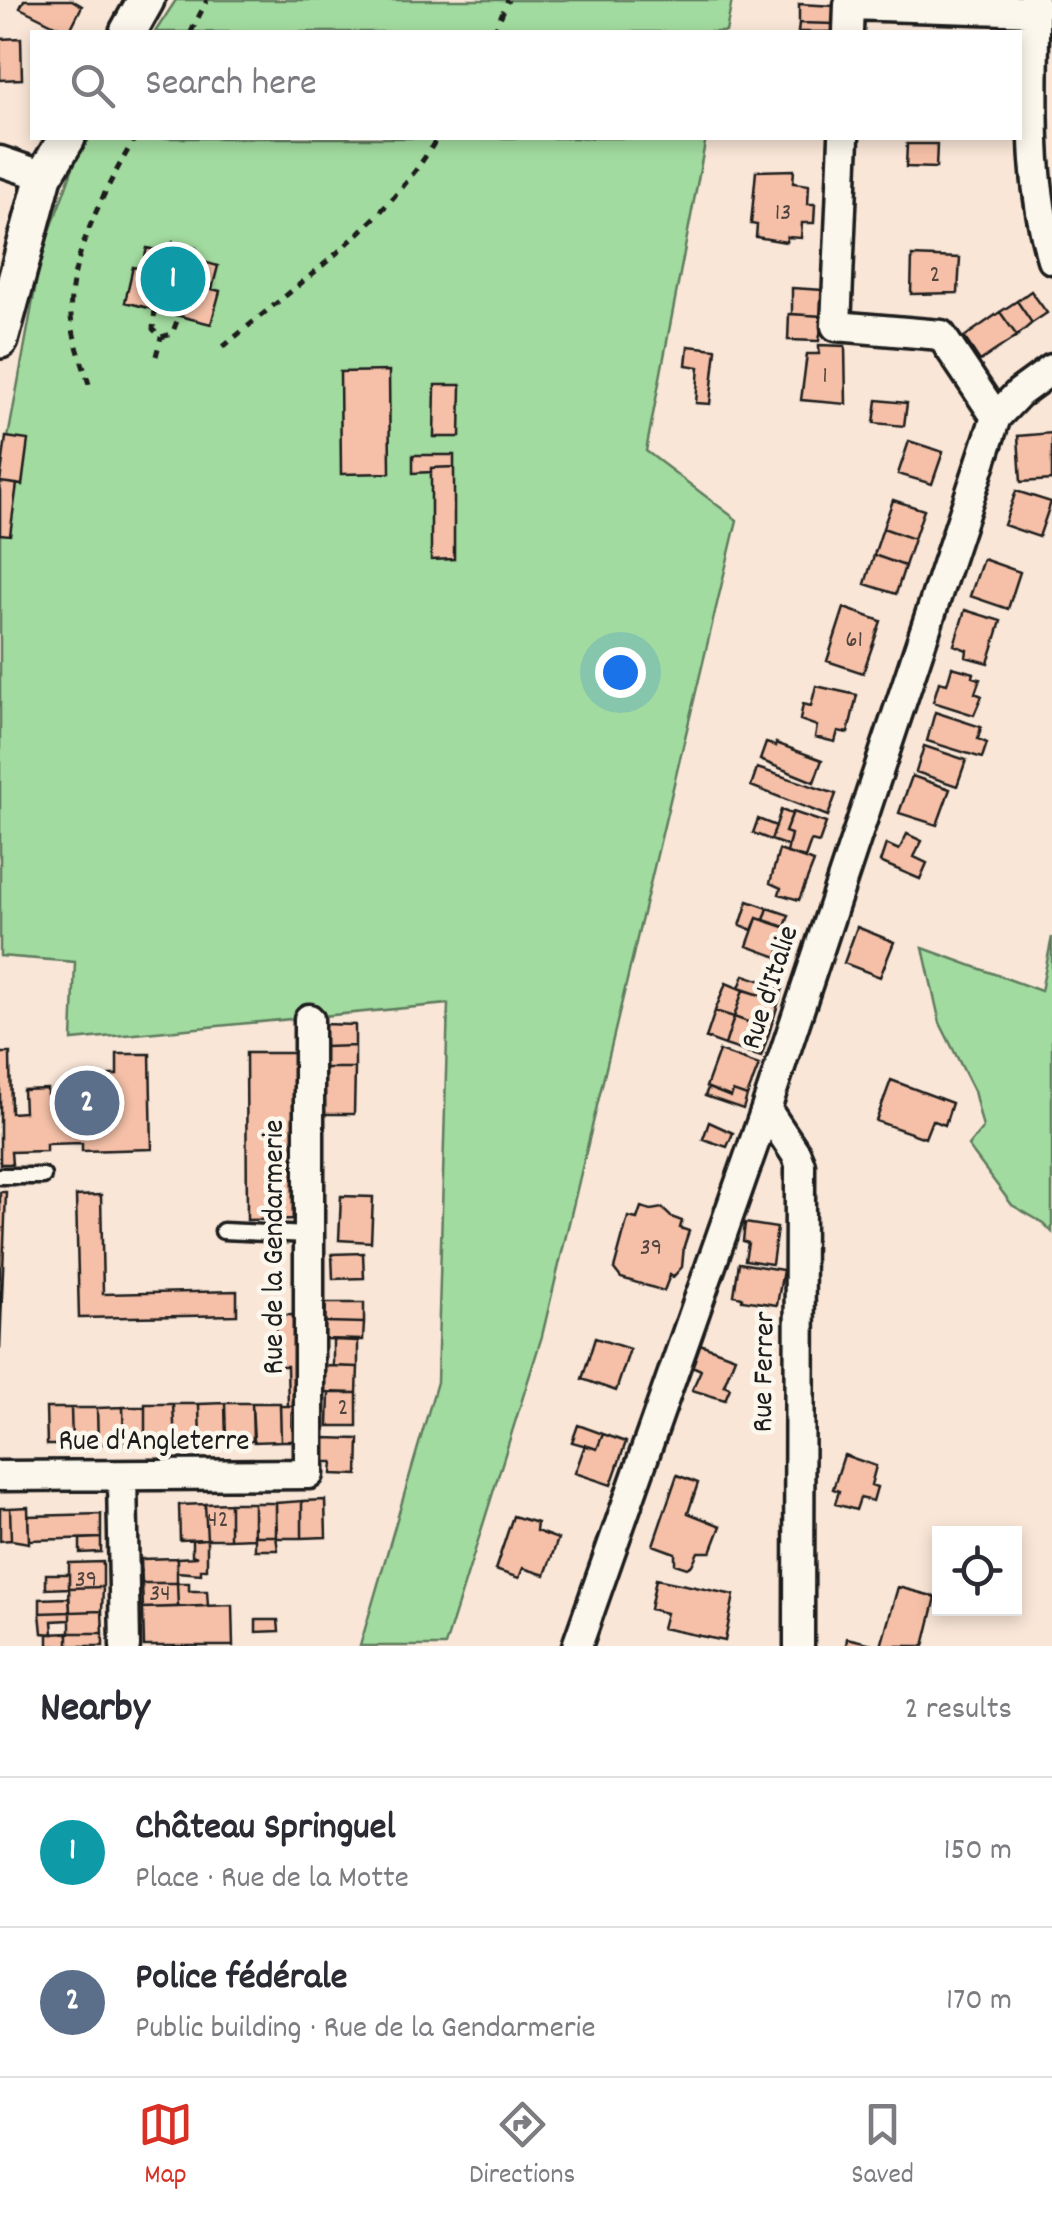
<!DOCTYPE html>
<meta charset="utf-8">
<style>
body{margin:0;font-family:Dekko,sans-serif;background:#f2f2f3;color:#2b2b33}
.controls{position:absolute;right:30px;bottom:30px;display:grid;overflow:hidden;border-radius:0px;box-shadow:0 5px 15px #0003}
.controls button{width:90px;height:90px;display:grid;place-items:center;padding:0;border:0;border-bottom:2px solid #e1e1e2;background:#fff;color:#2b2b33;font:50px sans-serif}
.you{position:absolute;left:620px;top:672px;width:35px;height:35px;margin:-25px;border:8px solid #fff;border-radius:50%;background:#1a73e8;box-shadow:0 0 0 15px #1a73e833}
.badge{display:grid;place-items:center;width:65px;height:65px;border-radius:50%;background:#d93025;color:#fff;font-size:32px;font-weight:700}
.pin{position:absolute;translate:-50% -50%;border:5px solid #fff;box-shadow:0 2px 10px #0006}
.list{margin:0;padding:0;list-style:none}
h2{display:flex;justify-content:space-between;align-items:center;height:130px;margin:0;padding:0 40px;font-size:42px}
h2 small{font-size:32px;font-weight:400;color:#7c7c81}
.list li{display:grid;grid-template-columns:65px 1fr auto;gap:30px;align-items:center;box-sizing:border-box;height:150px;padding:0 40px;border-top:2px solid #e1e1e2}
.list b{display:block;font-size:38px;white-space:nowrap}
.list p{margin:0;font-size:32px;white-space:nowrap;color:#7c7c81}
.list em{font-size:32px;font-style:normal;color:#7c7c81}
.icon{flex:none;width:55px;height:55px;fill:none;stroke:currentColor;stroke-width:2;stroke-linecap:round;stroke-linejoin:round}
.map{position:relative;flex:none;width:1052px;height:1646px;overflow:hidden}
.search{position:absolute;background:#fff;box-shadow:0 5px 15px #0003;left:30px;right:30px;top:30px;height:110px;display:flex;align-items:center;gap:25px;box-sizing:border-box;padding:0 35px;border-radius:0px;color:#7c7c81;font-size:38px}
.sheet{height:430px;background:#fff}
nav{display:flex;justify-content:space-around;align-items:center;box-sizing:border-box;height:140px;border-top:2px solid #e1e1e2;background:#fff;font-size:28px;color:#7c7c81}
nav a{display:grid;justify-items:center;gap:5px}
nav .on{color:#d93025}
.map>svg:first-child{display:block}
.green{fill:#a2db9f;stroke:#5f7c5e;stroke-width:2.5}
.building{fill:#f5c0a7;stroke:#1c1c1c;stroke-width:2.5}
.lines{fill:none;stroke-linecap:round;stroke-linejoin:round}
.service-casing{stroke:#1c1c1c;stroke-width:21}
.minor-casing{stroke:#1c1c1c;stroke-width:35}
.tertiary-casing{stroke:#1c1c1c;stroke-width:42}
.path{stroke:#1c1c1c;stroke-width:5;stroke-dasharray:8 8;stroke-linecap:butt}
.service{stroke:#fbf7ec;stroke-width:14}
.minor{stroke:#fbf7ec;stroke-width:28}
.tertiary{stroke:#fbf7ec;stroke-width:35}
.labels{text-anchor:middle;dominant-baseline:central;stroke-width:9;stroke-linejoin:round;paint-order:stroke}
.number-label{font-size:25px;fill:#52453f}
.street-label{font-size:30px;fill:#1c1c1c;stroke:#fbf7ec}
</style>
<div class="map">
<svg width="1052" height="1646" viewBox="0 0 1052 1646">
<rect width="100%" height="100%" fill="#f9e6d7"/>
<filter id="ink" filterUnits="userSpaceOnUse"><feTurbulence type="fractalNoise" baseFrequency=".01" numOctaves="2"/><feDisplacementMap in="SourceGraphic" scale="20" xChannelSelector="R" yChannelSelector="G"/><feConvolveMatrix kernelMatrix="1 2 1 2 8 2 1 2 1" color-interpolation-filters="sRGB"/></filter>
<g filter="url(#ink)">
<!-- green -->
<path class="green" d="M176 0H732L726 32H155Z
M90 138H706L646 451 737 520 542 1336 445 1646H360L437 1382 448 1004 72 1040 75 962 0 956V482L41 256 76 159Z
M1052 937V1232L1043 1223 1012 1205 968 1146 983 1128 974 1091 940 1023 923 948 1041 991Z"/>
<!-- building -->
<path class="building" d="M24 0H72L82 6 69 32 20 8Z
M799 4 835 6 834 24 799 23Z
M799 23 834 24V32H798Z
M21 38 22 79 0 80V39Z
M907 144H937L936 168 906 167Z
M794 170 793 183 809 185 808 204H815L814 223H802L801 238 787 237 786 242 756 237 757 225 751 224 756 171Z
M173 242 196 248 193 259 218 266 212 289 220 291 211 324 125 302 133 267 142 269 147 248 170 253Z
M912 256 960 258 958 293 911 294Z
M792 288 823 290 821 316 792 314Z
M1031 291 1047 313 1032 323 1017 301Z
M1017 301 1032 323 1017 336 1000 312Z
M1000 312 1017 336 980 361 964 337Z
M789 314 823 316 819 341 788 340Z
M819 345 845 346 846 404 801 400 807 354H819Z
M688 346 716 349 710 404 696 403 699 367 686 365Z
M389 371 390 473 341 474 340 372Z
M435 385H461L460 437H434Z
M877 400 907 403 904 426 874 423Z
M1052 433V480L1021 482 1018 436Z
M6 437 28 440 22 485 0 482Z
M909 441 943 452 932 484 898 474Z
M413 455H454V467L431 468V472L413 473Z
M454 467V559L431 560V468Z
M0 482 17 484 10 535 0 534Z
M1016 491 1051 502 1039 537 1004 525Z
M893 500 924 510 914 539 883 528Z
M883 528 914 539 905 566 874 555Z
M874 555 905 566 896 594 865 584Z
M983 559 1020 572 1008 609 970 596Z
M844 608 881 621 863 673 827 661Z
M965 610 1001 621 988 663 966 657 967 650 954 645Z
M952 667 974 673 973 677 980 679 975 693 982 696 974 715 933 702 939 682 947 684Z
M816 686 857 695 848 733 838 731 835 742 815 737 817 726 800 720 803 704 811 706Z
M935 712 981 727 978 739 987 743 982 758 927 741Z
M766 743 776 746V743L822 760 814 782 760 760Z
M924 746 966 760 957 786 916 772Z
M757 768 836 794 828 816 751 786Z
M912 776 950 789 937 825 899 813Z
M781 810 792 814 785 832 791 834 788 846 771 840Z
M793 812 826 823 819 843 811 841 805 858 787 853 791 834 785 832Z
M758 819 776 826 771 840 753 833Z
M907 834 922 841 914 857 927 863 920 879 880 862 886 844 899 850Z
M779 850 814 862 799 900 779 894 781 888 770 883Z
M748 901 768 908 764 920 757 918 752 930 740 926Z
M768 908 789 915 785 927 764 920Z
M757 918 787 928 777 957 747 946Z
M857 927 894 942 880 977 844 963Z
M744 975 783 988 779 1001 739 988Z
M726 983 743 990 734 1017 715 1011Z
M743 990 779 1001 770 1030 734 1017Z
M715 1011 734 1017 725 1045 706 1038Z
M734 1017 770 1030 761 1057 725 1045Z
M323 1024 355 1025V1046L324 1047Z
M355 1046V1068H324V1047Z
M719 1051 759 1065 747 1096 733 1091 731 1097 706 1087Z
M0 1053H10L11 1113 24 1112 23 1090 47 1089V1094L110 1093V1075H117V1054H150L152 1149 82 1151V1143L46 1144V1151L11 1152 12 1164H0Z
M246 1053H298L299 1219 247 1220Z
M324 1068H355L354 1114H323Z
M891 1080 952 1103 945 1125 932 1120 925 1138 876 1121Z
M708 1088 731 1097 733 1091 747 1096 743 1109 705 1096Z
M709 1122 733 1133 727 1147 703 1139Z
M0 1192H6L0 1349Z
M101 1195 103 1294 237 1291V1315L79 1318 76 1196Z
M341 1196 373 1197 371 1242 339 1240Z
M641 1207 651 1210 662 1208 671 1217 682 1221 680 1228 689 1231 684 1246 682 1267 673 1277 670 1275 664 1291 621 1278 614 1269 628 1217 637 1219Z
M745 1223 777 1228 772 1264 745 1260 748 1243 743 1241Z
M363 1253 364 1278 333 1279 332 1254Z
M739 1263 783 1270 777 1305 742 1300V1297L734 1295Z
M326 1303H364V1323L325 1322Z
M277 1315H299L301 1406H288L287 1366H278Z
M325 1322 364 1323 363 1340 325 1339Z
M595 1338 630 1349 616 1391 582 1379Z
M333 1340 358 1341V1367L333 1366Z
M700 1344 735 1357 724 1385 730 1388 725 1400 692 1390 701 1370 692 1366Z
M325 1366 358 1367 357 1393 324 1392Z
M329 1393H357V1426H328Z
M225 1403H252L253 1441H226Z
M225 1403 226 1441 200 1442 199 1404Z
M252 1403H280L281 1441 254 1442Z
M145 1404H173L175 1443H145Z
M173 1404H199L200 1442 175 1443Z
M280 1406H301L302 1441H281Z
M123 1407H145V1443L124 1444Z
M123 1407 124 1444H98L97 1408Z
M46 1408H71L72 1445H47Z
M71 1408H97L98 1444 72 1445Z
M578 1425 603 1434 597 1449 572 1442Z
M603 1434 626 1442 611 1485 575 1473 585 1445 597 1449Z
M323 1438 359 1439 358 1475 332 1474 333 1462H323Z
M844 1455 876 1466 871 1485 877 1487 873 1501 860 1498 856 1510 835 1504 839 1491 833 1489Z
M677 1475 698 1483 688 1513 721 1526 711 1552H698L692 1565 687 1568 675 1564V1553L653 1545Z
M325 1500 326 1537 302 1538V1501Z
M302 1501V1538H277L276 1503Z
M230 1503H254V1538L230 1539Z
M230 1503V1539H207L205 1504Z
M254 1503H276V1536H255Z
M205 1504 207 1539 180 1540 179 1505Z
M28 1507 29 1543 11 1540 10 1508Z
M0 1508H10L11 1540 0 1541Z
M101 1514V1538L29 1540 28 1516Z
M513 1516 537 1523 536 1531 558 1539 545 1575 523 1568 519 1578 495 1570Z
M255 1536H276L278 1550H255Z
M101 1538V1552L80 1553V1539Z
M207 1539V1569H201V1574L177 1572V1558L197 1557 192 1555V1540Z
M177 1558V1583H142L141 1559Z
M103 1562V1587L69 1588V1563Z
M46 1574H69V1588L46 1589Z
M656 1579 734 1595 725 1641 662 1628 666 1613 650 1609Z
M142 1583H177L178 1607 143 1608Z
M177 1583H189V1591H207L208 1606 178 1607Z
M103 1587 102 1611 70 1612 69 1588Z
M898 1587 936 1597 924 1646H846L847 1638 881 1646Z
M69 1598 70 1612 40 1613V1599Z
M232 1605 233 1646H144L143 1608Z
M102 1611 103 1633H70V1612Z
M70 1612V1620L52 1621 53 1634 42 1633 40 1613Z
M256 1620H278L279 1631 256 1632Z
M68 1633H103V1646H68Z
M68 1633V1646H48V1634Z"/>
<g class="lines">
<!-- service casing -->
<g class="service-casing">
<path id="service" d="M0 1176H43
M223 1231 309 1235"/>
</g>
<!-- minor casing -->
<g class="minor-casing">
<path id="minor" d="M1034 0C1035 89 1026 173 1052 259
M848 32 849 5 1034 11
M844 138 836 326 941 335 996 417
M0 161 44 176
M766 1109 796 1154 800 1165 799 1646
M0 1476 309 1474V1019
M122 1476 125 1646
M577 1646 766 1109 996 417 1019 393 1052 369"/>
</g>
<!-- tertiary casing -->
<g class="tertiary-casing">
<path id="tertiary" d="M128 32 146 0
M0 340 44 176 67 138"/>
</g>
<!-- path -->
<path class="path" d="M191 32 207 0
M494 32 508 0
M155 309 153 329 161 337 172 334 179 316
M223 347C298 283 387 224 437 138
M156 356 161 337
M89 384C83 365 75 344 72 324 62 269 107 185 135 138"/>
<!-- service -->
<use href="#service" class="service"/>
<!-- minor -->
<use href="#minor" class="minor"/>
<!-- tertiary -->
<use href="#tertiary" class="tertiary"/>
</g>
</g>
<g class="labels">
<!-- number labels -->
<g class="number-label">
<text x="783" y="214">13</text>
<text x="935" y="276">2</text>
<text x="825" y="377">1</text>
<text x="854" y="641">61</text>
<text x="651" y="1249">39</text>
<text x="343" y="1409">2</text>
<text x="291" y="1423">1</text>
<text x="218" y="1521">42</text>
<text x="86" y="1581">39</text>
<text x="160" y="1595">34</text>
</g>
<!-- street labels -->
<g class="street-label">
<text transform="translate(772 988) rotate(-72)">Rue d'Italie</text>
<text transform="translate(276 1247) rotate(-90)">Rue de la Gendarmerie</text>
<text transform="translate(766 1372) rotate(-89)">Rue Ferrer</text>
<text x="154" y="1443">Rue d'Angleterre</text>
</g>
</g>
</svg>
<div class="controls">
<button><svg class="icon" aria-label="locate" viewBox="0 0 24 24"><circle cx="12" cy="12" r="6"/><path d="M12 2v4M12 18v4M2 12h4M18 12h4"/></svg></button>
</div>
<div class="you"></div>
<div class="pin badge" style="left:173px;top:279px;background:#0f9aa8">1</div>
<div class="pin badge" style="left:87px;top:1103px;background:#5c6f8a">2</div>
<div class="search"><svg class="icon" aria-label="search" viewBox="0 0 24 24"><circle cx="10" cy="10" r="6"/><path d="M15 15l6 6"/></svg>Search here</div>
</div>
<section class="sheet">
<h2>Nearby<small>2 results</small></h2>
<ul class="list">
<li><span class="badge" style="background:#0f9aa8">1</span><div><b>Château Springuel</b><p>Place · Rue de la Motte</p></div><em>150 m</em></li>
<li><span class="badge" style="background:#5c6f8a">2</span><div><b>Police fédérale</b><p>Public building · Rue de la Gendarmerie</p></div><em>170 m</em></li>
</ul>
</section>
<nav>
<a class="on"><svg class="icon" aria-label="map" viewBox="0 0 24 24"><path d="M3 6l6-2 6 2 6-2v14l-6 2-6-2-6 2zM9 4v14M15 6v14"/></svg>Map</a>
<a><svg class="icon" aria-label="directions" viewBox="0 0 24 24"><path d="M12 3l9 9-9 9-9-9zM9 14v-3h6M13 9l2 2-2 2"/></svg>Directions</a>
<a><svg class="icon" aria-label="saved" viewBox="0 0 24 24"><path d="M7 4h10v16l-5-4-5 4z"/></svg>Saved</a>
</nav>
